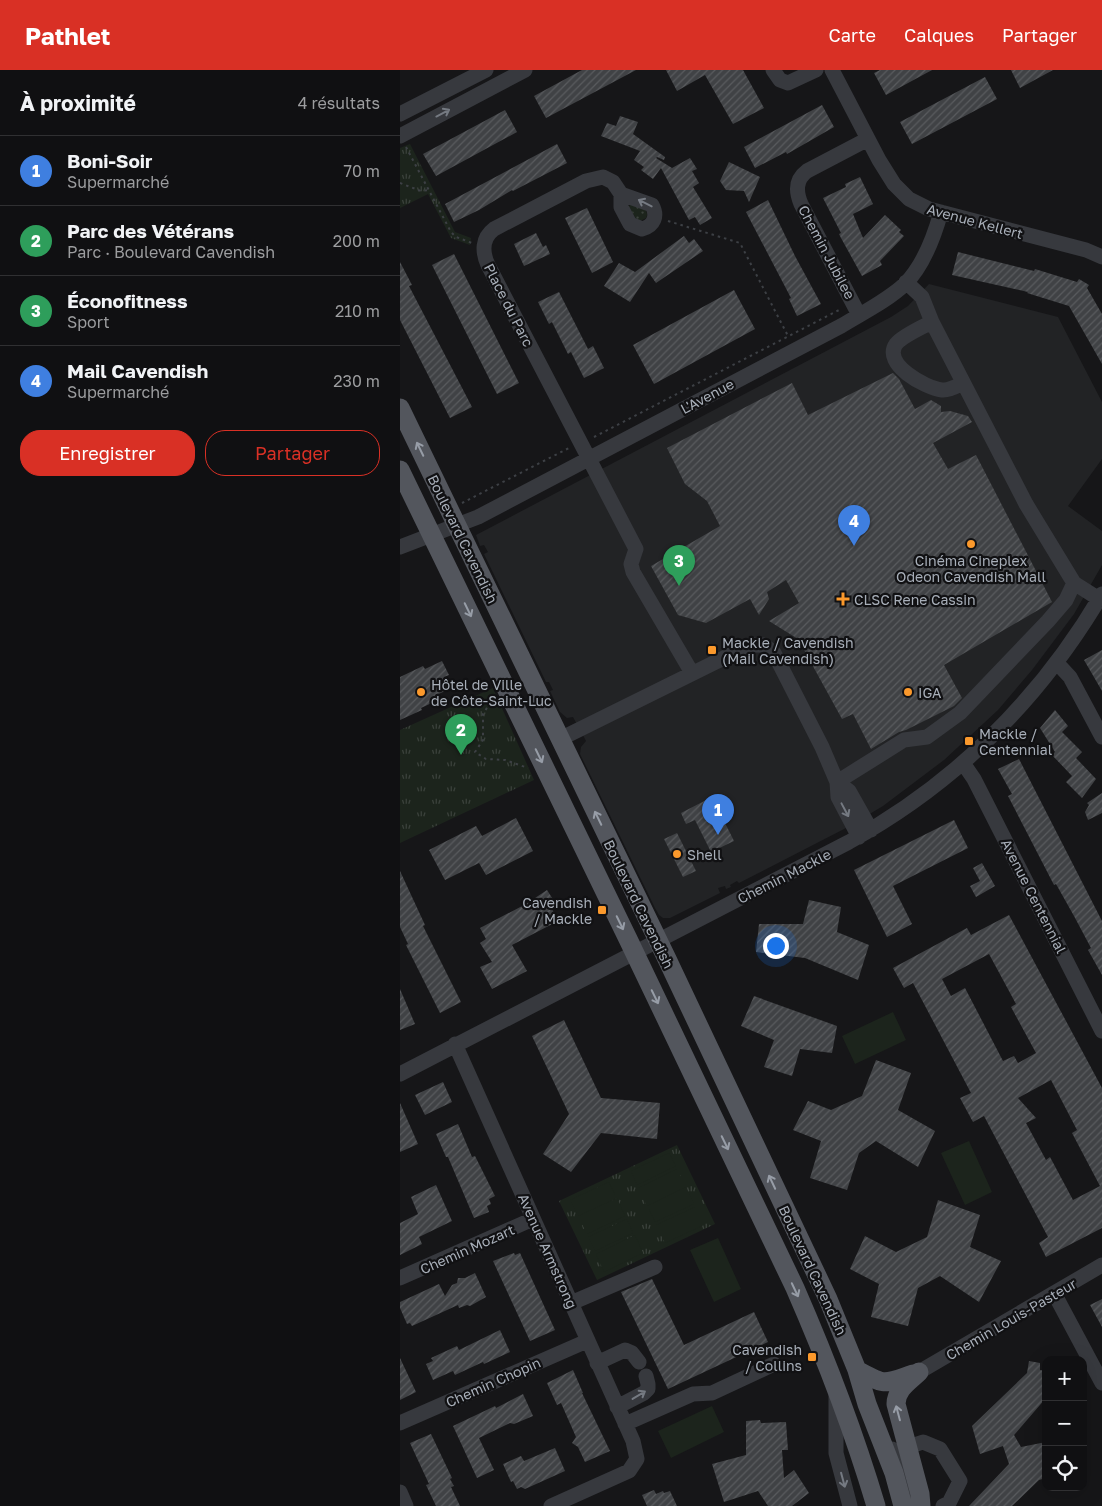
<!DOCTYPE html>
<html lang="fr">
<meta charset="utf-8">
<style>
body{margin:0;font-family:"Golos Text",sans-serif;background:#19191b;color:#f1f3f6}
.controls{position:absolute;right:15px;bottom:15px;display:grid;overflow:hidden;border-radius:10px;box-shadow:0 5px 20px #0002}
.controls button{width:45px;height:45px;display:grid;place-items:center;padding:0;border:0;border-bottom:1px solid #303032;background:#101012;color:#f1f3f6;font:25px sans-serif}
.you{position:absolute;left:375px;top:875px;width:18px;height:18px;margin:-12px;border:4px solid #fff;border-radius:50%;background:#1a73e8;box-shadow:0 0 0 8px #1a73e833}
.badge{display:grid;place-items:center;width:32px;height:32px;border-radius:50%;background:#d93025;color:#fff;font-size:16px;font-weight:700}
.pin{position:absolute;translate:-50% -41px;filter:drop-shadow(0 1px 2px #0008)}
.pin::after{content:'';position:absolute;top:26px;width:18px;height:15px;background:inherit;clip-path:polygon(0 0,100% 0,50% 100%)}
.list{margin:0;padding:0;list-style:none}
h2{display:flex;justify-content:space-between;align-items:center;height:65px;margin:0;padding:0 20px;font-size:21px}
h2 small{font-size:16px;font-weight:400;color:#9c9d9f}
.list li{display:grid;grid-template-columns:32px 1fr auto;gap:15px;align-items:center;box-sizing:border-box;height:70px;padding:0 20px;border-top:1px solid #303032}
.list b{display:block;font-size:19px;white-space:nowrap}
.list p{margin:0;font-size:16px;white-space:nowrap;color:#9c9d9f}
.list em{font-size:16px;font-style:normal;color:#9c9d9f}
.actions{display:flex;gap:10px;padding:15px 20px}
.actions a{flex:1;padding:11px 0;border:1px solid #d93025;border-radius:20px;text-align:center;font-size:18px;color:#d93025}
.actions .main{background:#d93025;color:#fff}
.icon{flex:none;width:28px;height:28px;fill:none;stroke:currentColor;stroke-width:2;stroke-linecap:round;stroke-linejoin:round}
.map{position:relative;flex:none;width:702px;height:1436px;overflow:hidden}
header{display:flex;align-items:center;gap:30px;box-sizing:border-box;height:70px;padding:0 25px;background:#d93025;color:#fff}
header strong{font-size:24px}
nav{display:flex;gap:28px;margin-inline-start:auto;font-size:18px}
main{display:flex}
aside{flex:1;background:#101012}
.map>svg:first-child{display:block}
.built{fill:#222325}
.grass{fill:url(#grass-dots)}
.park{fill:url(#park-tufts)}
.pitch{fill:#1c241c}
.building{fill:url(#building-hatch);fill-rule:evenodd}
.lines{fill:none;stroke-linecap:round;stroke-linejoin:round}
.path{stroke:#3d4045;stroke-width:2;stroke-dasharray:2.5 4;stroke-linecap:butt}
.minor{stroke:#37393e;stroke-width:15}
.major{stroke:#53565d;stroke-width:19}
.oneway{stroke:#757a82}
.oneway2{stroke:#979da7}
.poi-dot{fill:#fb992c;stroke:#111113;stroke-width:2}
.labels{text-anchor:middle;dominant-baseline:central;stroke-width:4.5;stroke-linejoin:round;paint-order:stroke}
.street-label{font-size:14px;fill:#a8afb9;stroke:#111113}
.poi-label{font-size:14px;fill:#a8afb9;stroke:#111113;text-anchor:start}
</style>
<header>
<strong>Pathlet</strong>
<nav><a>Carte</a><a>Calques</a><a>Partager</a></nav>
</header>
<main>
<aside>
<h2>À proximité<small>4 résultats</small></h2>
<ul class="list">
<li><span class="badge" style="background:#3f7fe0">1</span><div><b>Boni-Soir</b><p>Supermarché</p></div><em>70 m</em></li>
<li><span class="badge" style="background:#2e9e5b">2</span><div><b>Parc des Vétérans</b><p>Parc · Boulevard Cavendish</p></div><em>200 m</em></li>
<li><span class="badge" style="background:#2e9e5b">3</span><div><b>Éconofitness</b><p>Sport</p></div><em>210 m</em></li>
<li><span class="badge" style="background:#3f7fe0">4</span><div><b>Mail Cavendish</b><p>Supermarché</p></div><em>230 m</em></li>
</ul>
<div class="actions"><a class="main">Enregistrer</a><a>Partager</a></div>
</aside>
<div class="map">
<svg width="702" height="1436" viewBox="0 0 702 1436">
<defs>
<pattern id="grass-dots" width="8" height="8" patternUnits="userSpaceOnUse" patternTransform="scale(1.25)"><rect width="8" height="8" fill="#1c241c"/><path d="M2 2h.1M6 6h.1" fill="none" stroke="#3a413b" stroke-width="1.8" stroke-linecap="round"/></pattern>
<pattern id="park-tufts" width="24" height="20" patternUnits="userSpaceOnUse" patternTransform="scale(1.25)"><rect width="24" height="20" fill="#1c241c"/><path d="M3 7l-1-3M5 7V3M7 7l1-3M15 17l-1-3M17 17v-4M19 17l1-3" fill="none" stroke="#3a413b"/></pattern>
<pattern id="building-hatch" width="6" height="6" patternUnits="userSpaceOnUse" patternTransform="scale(1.25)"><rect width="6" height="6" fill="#404245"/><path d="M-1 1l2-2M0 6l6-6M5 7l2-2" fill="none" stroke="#595b5e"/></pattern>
</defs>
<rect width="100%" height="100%" fill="#161618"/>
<!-- built -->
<path class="built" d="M529 214 658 247 702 332V389L668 436 702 461V495L674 544 632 600 598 640 544 690 483 736 446 758 339 813 337 811 330 815 331 817 326 819 325 816 318 818 320 823 270 848H263L259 845 255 838 180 684 181 677 186 671 185 669 173 647 167 648 160 642 150 621 153 620 149 612H146L84 484 88 482 84 475 80 476 76 465 491 247 508 236Z"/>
<!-- grass -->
<path class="grass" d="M230 134 246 139 247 145 246 148 240 151 236 149 229 137Z"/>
<!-- park -->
<path class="park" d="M10 74 55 162 71 168 70 175 51 168 28 124 0 138V78Z
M93 618 134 710 0 773V660Z
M277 1075 315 1154 197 1210 159 1131Z"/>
<!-- pitch -->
<path class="pitch" d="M493 942 506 970 455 994 442 966Z
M569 1071 592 1122 565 1135 541 1083Z
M269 1083 276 1096 237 1115 231 1101Z
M277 1099 286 1117 247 1136 238 1118Z
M209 1112 215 1125 177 1144 170 1130Z
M287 1120 294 1134 255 1152 249 1139Z
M217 1128 225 1146 187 1164 178 1146Z
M295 1137 304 1155 265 1173 256 1155Z
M227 1149 233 1163 195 1181 188 1167Z
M235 1165 243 1183 204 1202 196 1184Z
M318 1168 341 1219 314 1232 290 1180Z
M312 1336 324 1362 271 1388 258 1361Z"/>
<!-- building -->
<path class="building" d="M182 0H236L146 48 134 26Z
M266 0H343L364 38 333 54 305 5 277 21Z
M480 0H532L486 25 474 3Z
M611 0H653L620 18Z
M585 7 597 29 512 74 500 52Z
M422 35 434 57 387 84 386 82 355 98 344 77Z
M105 40 117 62 36 106 23 84Z
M220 46 238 52 233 64 265 87 264 90 257 87 256 88 272 98 290 88 297 99 292 101 299 113 293 117 312 148 300 155 295 147 289 150 261 98 253 109 241 100 244 97 234 90 240 81 201 66 207 53 216 56Z
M157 74 167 93 113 121 112 120 79 140 54 152 45 134Z
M329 92 360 107 349 132 344 121 326 120 320 111Z
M460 107 473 134 453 144 463 168 485 145 501 160 499 162 504 166 480 191 482 195 462 206 441 168 439 164 441 163 423 128 446 117 445 114Z
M368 130 395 186 421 234 397 246 389 229 391 228 346 142Z
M187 138 213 192 192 203 165 148Z
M136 163 143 177 146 175 150 184 124 196 114 174Z
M284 166 289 173 294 169 303 181 256 213 249 203 230 232 204 216 219 193 235 202Z
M558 182 634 201 635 199 677 212 679 209 689 215 687 218 702 244V294L669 236 627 223 628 222 552 205Z
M54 184 119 313 97 324 32 195Z
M0 192 12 215 9 216 72 337 50 348 0 250Z
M334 220 355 259 254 314 233 275Z
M159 222 188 279 193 276 204 298 184 308 171 282 168 284 152 252 149 254 138 232Z
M493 303 499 309 515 339 531 330 541 336V342L550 341 568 346 572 352 533 373 548 399 576 385 652 532 544 595 562 628 554 636 506 660 499 662 471 679 453 644 442 649 398 569 369 551 399 533 386 510 367 522 369 529 359 545 350 529 306 553 278 545 251 496 320 456 307 431 285 414 267 378 392 313 408 345Z
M702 580V621L684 590Z
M42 591 49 605 44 607 50 619 36 625 38 630 21 638 22 640 0 650V607L23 596 25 599Z
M655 640 668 656 662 662 682 682 676 688 696 709 682 728 666 712 672 706 652 685 655 682 640 658Z
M619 689 702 851V905L688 880 691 878 674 846 656 814 654 815 608 726 612 724 598 699Z
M702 723V743L688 750 685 742 689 735 687 733Z
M312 727 334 771 311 782 295 750 286 754 281 743Z
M116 748 133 781 86 805 79 793 45 810 29 780 76 756 82 766Z
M554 750 568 778 493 816 512 854 487 867 454 800Z
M277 763 296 801 283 807 264 769Z
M582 793 595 816 576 827 570 816 580 811 573 798Z
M0 801 25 855 23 856 61 932 40 943 6 875 8 874 0 857Z
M147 820 156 834 151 837 158 851 112 875 127 901 92 919 80 897 92 892 80 873 86 869 80 858 126 834Z
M409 830 441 837 437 862 469 875 458 910 405 888 356 882 359 854H403Z
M609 845 702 1018V1158L646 1187 639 1173 648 1167 584 1046 573 1052 560 1028 571 1023 513 913 504 918 493 898 567 858 571 865ZM589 884 616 934 611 937 636 983 618 993 614 986 603 991 565 918 551 926 542 909ZM651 1010 677 1060 672 1063 700 1116 673 1130 650 1087 646 1090 626 1053 636 1048 618 1028Z
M0 919 15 954 0 960Z
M354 926 437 956 432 983 400 979 392 1006 364 997 374 970 341 956Z
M164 950 201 1028 260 1033 257 1069 201 1063 171 1102 143 1084 169 1044 132 966Z
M476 990 511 1003 498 1040 535 1061 518 1097 476 1071 459 1083 447 1120 410 1108 421 1071 393 1060 408 1031 431 1040 462 1026Z
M43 1012 52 1032 25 1045 15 1025Z
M0 1033 18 1074 0 1082Z
M58 1054 72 1087 75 1086 95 1126 89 1129 91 1134 87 1136 89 1142 74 1148 48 1087H46L36 1064Z
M36 1115 52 1151 19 1167 22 1174 0 1185V1153L18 1144 11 1127Z
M538 1130 580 1145 570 1177 601 1191 579 1232 540 1206 518 1218 508 1256 471 1247 479 1214 450 1199 465 1166 496 1182 527 1167Z
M114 1183 115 1185 120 1183 155 1260 130 1271 93 1191Z
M75 1203 86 1227 70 1236 67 1235 59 1238 58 1235 12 1256 10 1253 7 1254 0 1238V1232L39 1214 45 1226 52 1215 57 1213 58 1208H65Z
M252 1209 284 1275 354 1242 368 1272 268 1319 221 1222Z
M702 1229V1257L690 1235Z
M100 1260 110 1282 84 1294 83 1292 55 1305 53 1301 33 1310 26 1294 33 1291 31 1288 57 1276 59 1280Z
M0 1288 16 1322 0 1330Z
M629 1291 640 1293V1300L646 1301V1328L614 1365 621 1377 646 1372V1408L639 1410 612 1436H569L609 1394 603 1376 580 1384 572 1356 627 1303Z
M173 1300 183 1323H182L210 1381 185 1392 178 1377 172 1373 176 1367 161 1333 157 1335 147 1313Z
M123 1324 133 1346 114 1354 110 1353 79 1368 94 1400 77 1408 53 1356 95 1336 96 1338Z
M360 1350 361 1353 386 1352 388 1380H382L384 1408 394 1400 409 1423 392 1436H368L358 1421 324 1432 312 1394 346 1385V1351Z
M31 1364 52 1408 50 1409 54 1416 51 1417 60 1436H36L26 1415 29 1414 10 1373Z
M155 1378 165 1401 125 1419 121 1417 117 1419 113 1411 111 1412 103 1394 121 1386 124 1391Z
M254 1420 256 1424 263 1421 264 1423 270 1421 277 1436H247L242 1425Z"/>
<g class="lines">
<!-- path -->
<path class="path" d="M6 77 51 162 56 167 72 173
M0 113 21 121 28 120
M268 151 340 173 388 266
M194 367 441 239
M62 433 169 378
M94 627 83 644V670L75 682 86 689 105 690 128 698"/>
<!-- minor -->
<path class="minor" d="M373 0 380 10 388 13 416 0
M432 0 479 90 494 114 509 129 529 139 686 180 702 187
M0 44 86 0
M0 66 125 0
M221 124 252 135C258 146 254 156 242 159L230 154 221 137V124L213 112 203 107 186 111 94 159C82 168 82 182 88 195L236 479 231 494 233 502 292 603
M506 212 522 227 532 252 626 434 674 513 699 529
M459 245 401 134C396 122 395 110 407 101L468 69
M532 252C522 257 502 266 496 274 482 294 525 318 542 320 549 321 557 316 563 313
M0 477 78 447 441 256C462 243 487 231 505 214 523 196 534 167 541 142
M657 593 670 607 702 667
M160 669 350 575H364L374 583 422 677 437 712 438 727 459 767
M563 693 574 709 702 961
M437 712 504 670 527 667 560 643 648 551 666 530 674 513
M437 712 449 721 471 760
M55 974 233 1371 237 1389 229 1401 151 1436
M0 1004 449 772C556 713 640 629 702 524
M0 1208 133 1149
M654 1223 702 1313
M171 1233 255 1197
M197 1293 225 1280 232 1283 239 1292
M519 1302 702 1195
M436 1326V1383L450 1436
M217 1337 244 1323 248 1319V1314L246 1306
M0 1353 187 1271
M225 1354 293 1324 312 1323 374 1294
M508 1377 523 1372 540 1379 560 1411 549 1433 543 1436
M492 1379 504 1401 511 1421
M0 1422 6 1436"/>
<!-- major -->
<path class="major" d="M0 338 267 889 428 1229 457 1300 467 1334 494 1403 503 1436
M0 400 228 869 395 1218C426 1289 454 1362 476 1436
M457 1300C486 1316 483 1314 513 1304
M519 1302C510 1311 496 1319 496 1334L520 1424 521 1436"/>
</g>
<!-- one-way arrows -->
<defs><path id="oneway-shaft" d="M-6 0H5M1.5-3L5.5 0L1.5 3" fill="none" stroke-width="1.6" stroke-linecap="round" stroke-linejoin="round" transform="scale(1.25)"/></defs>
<g class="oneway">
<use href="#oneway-shaft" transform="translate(43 43) rotate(-28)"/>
<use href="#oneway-shaft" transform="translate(245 133) rotate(-153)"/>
<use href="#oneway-shaft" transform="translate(445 740) rotate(62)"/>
<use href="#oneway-shaft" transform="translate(239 1325) rotate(-31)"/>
<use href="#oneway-shaft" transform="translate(443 1410) rotate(75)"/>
</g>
<g class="oneway2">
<use href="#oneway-shaft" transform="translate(20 379) rotate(-116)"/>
<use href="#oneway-shaft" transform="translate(68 540) rotate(64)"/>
<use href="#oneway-shaft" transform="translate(139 686) rotate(64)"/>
<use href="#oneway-shaft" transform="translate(198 748) rotate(-116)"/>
<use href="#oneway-shaft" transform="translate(220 853) rotate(64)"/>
<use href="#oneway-shaft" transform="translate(255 927) rotate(64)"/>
<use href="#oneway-shaft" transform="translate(325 1073) rotate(64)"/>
<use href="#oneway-shaft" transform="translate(372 1112) rotate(-115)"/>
<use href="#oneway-shaft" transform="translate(395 1220) rotate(65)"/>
<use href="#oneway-shaft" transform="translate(498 1343) rotate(-105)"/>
</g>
<!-- markers -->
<g class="poi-dot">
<circle cx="571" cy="474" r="5"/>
<path d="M440.5 521.5h5v5h5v5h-5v5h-5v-5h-5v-5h5z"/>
<rect x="307" y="575" width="10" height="10" rx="2.5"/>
<circle cx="21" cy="622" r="5"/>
<circle cx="508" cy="622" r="5"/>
<rect x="564" y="666" width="10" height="10" rx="2.5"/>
<circle cx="277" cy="784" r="5"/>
<rect x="197" y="835" width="10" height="10" rx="2.5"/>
<rect x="407" y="1282" width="10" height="10" rx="2.5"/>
</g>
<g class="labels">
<!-- street labels -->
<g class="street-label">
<text transform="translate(575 151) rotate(15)">Avenue Kellert</text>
<text transform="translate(427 182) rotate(62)">Chemin Jubilee</text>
<text transform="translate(109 235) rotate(63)">Place du Parc</text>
<text transform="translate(307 326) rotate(-28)">L'Avenue</text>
<text transform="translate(63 469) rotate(64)">Boulevard Cavendish</text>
<text transform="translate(384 806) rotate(-27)">Chemin Mackle</text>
<text transform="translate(634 826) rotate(63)">Avenue Centennial</text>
<text transform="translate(239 834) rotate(64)">Boulevard Cavendish</text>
<text transform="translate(67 1179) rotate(-24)">Chemin Mozart</text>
<text transform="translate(148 1181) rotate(66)">Avenue Armstrong</text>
<text transform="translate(413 1200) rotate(65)">Boulevard Cavendish</text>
<text transform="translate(611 1249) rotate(-30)">Chemin Louis-Pasteur</text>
<text transform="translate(93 1312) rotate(-24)">Chemin Chopin</text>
</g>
<!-- poi labels -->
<g class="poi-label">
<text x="571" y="490" text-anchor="middle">Cinéma Cineplex<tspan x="571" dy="16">Odeon Cavendish Mall</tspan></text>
<text x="454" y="529">CLSC Rene Cassin</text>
<text x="322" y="572">Mackle / Cavendish<tspan x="322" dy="16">(Mail Cavendish)</tspan></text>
<text x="31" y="614">Hôtel de Ville<tspan x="31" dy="16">de Côte-Saint-Luc</tspan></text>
<text x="518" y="622">IGA</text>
<text x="579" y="663">Mackle /<tspan x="579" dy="16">Centennial</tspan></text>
<text x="287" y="784">Shell</text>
<text x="192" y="832" text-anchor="end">Cavendish<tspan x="192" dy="16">/ Mackle</tspan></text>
<text x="402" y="1279" text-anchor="end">Cavendish<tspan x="402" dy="16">/ Collins</tspan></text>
</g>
</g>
</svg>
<div class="controls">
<button>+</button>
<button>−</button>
<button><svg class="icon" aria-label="locate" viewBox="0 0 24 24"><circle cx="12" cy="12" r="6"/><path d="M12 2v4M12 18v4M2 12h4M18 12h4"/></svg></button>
</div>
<div class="you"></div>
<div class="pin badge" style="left:318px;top:765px;background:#3f7fe0">1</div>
<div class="pin badge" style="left:61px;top:685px;background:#2e9e5b">2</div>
<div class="pin badge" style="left:279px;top:516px;background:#2e9e5b">3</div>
<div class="pin badge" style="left:454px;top:476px;background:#3f7fe0">4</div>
</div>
</main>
